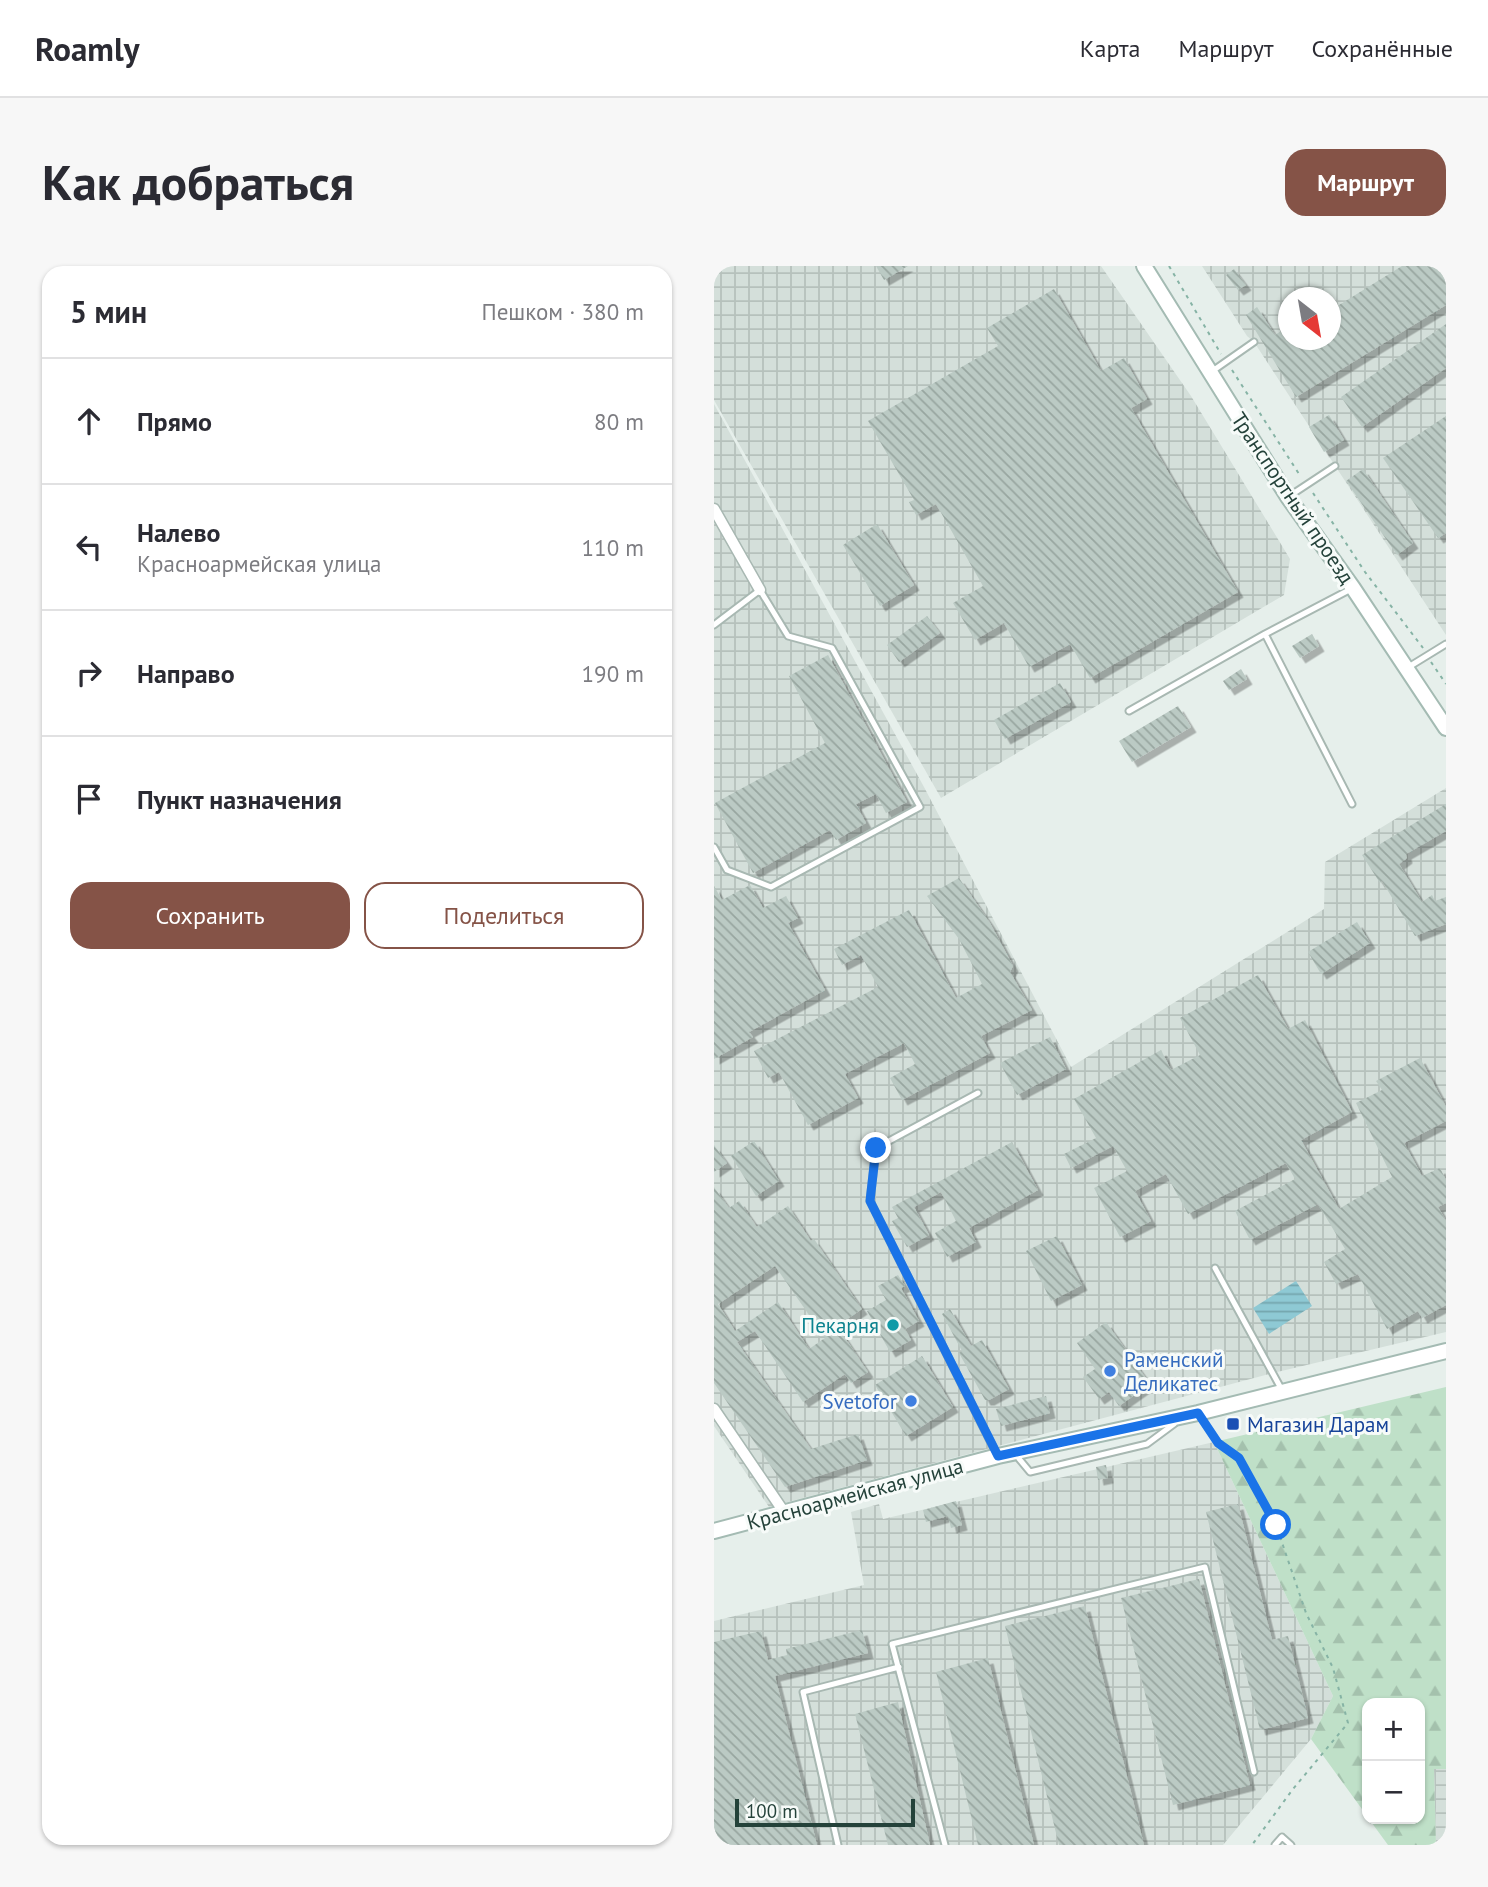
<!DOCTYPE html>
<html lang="ru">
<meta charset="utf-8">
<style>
body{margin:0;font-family:"PT Sans",sans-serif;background:#f7f7f7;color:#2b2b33}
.controls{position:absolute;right:21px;bottom:21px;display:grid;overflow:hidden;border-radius:14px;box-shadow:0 2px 5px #0004}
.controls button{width:63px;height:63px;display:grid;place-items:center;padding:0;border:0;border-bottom:2px solid #e1e1e2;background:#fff;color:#2b2b33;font:35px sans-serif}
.compass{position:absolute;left:564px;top:21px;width:63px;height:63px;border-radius:50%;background:#fff;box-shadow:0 2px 5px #0004;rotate:149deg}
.scale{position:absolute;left:21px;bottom:18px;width:180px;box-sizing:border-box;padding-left:7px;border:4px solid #24423a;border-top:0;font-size:19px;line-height:24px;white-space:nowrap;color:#24423a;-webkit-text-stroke:5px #f7fbf9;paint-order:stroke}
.stop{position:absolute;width:21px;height:21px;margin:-16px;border:5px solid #1a73e8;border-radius:50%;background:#fff}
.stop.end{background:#1a73e8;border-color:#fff;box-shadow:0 2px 7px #0008}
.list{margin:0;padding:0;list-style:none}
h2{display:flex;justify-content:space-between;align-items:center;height:91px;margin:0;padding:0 28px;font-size:30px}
h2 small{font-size:23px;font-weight:400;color:#7c7c81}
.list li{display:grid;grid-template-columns:46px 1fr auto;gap:21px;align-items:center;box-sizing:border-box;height:126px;padding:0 28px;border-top:2px solid #e1e1e2}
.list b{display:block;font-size:26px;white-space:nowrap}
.list p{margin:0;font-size:23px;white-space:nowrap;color:#7c7c81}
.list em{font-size:23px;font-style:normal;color:#7c7c81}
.actions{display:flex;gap:14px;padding:21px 28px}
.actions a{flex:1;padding:16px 0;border:2px solid #855347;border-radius:21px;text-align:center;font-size:24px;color:#855347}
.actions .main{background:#855347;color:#fff}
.icon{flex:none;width:38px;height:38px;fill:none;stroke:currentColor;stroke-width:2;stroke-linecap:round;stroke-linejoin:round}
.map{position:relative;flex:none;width:732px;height:1579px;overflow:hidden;border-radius:21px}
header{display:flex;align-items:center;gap:42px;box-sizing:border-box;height:98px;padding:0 35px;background:#fff;border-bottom:2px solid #e1e1e2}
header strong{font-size:33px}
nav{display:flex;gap:38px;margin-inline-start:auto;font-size:24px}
.intro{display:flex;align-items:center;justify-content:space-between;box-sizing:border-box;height:168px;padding:0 42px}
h1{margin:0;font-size:49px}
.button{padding:18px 32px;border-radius:21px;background:#855347;color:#fff;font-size:24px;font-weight:700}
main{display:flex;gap:42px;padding:0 42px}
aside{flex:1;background:#fff;border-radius:21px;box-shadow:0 2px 5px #0004}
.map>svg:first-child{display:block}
.industrial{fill:url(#industrial-grid);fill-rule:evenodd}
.forest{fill:url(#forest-firs)}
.water{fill:url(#water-rules)}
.building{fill:url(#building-back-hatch);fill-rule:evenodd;filter:url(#shadow)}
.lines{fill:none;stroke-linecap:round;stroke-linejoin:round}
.lane-casing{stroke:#a8b8b2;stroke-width:9}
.street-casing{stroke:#a8b8b2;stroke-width:13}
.secondary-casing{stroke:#a4bbb3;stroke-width:18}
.path{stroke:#86b3a5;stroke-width:2;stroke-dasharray:3.5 5;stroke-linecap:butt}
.lane{stroke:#fff;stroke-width:5}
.street{stroke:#fff;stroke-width:10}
.secondary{stroke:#fff;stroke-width:14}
.route{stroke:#1a73e8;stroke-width:9}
.culture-dot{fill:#0f9aa8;stroke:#f7fbf9;stroke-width:2.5}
.shop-dot{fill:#3f7fe0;stroke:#f7fbf9;stroke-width:2.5}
.transit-dot{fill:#1a4fb4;stroke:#f7fbf9;stroke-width:2.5}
.labels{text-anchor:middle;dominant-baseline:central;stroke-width:6;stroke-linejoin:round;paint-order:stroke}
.street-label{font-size:21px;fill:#24423a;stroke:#f7fbf9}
.culture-label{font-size:21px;fill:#0d838f;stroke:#f7fbf9;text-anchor:end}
.shop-label{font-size:21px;fill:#366cbe;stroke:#f7fbf9;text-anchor:start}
.transit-label{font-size:21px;fill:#164399;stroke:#f7fbf9;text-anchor:start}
</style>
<header>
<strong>Roamly</strong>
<nav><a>Карта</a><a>Маршрут</a><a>Сохранённые</a></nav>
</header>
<div class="intro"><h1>Как добраться</h1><a class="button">Маршрут</a></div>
<main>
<aside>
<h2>5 мин<small>Пешком · 380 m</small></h2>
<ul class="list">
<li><svg class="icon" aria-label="ahead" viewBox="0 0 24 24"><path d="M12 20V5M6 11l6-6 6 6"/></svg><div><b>Прямо</b></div><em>80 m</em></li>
<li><svg class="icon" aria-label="left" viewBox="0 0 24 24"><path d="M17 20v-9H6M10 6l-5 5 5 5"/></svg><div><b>Налево</b><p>Красноармейская улица</p></div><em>110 m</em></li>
<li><svg class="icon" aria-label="right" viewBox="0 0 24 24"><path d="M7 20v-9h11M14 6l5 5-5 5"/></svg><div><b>Направо</b></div><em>190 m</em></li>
<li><svg class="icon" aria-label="arrive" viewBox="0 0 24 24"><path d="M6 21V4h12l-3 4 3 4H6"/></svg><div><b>Пункт назначения</b></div></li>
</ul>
<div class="actions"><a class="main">Сохранить</a><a>Поделиться</a></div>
</aside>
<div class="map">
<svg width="732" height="1579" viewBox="0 0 732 1579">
<defs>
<pattern id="industrial-grid" width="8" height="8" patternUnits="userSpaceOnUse" patternTransform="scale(1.75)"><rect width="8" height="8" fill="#d4dfda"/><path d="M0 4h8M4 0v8" fill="none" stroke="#b6c1bc"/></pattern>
<pattern id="forest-firs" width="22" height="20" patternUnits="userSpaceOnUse" patternTransform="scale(1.75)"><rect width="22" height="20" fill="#bfe0c8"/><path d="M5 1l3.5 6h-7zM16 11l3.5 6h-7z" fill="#a4c1ad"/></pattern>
<pattern id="water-rules" width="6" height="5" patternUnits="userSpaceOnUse" patternTransform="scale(1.75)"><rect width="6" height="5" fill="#8ec9d4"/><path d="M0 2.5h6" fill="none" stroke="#74a5ad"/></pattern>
<pattern id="building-back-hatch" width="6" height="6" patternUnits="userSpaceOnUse" patternTransform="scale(1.75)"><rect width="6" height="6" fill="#bbcac4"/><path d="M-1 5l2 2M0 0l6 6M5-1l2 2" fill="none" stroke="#98a6a0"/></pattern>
<filter id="shadow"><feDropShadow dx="5.5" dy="5.5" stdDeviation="0" flood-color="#0004"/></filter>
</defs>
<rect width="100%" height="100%" fill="#e6efeb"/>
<!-- industrial -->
<path class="industrial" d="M0 0H387L477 130 576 293 570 329 227 532 0 134Z
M488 0H732V369L540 76 533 70ZM575 32H617V74H575Z
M0 138 210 521 357 801 610 643 611 596 732 522V1066L559 1107 55 1241 0 1160Z
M500 1176 619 1430 597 1473 509 1579H0V1355L150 1319 137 1246 165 1238 169 1253Z
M720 1502 732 1503V1579H722Z"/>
<!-- forest -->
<path class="forest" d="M732 1121V1503H720L722 1579H674L655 1553H706V1437H653V1550L597 1473 619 1430 500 1176Z"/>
<!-- water -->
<path class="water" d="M582 1015 598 1040 555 1068 539 1042Z"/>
<!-- building -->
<path class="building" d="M162 0H194L170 14Z
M688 0H732V39L582 131 532 49 543 41 561 69 567 65 573 74H617V44Z
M520 3 532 19 524 24 512 9Z
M340 23 387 105 410 92 433 133 417 142 524 326 376 412 356 378 315 401 290 357 261 374 239 337 269 320 222 238 202 249 195 236 200 234 154 155 284 80 273 62Z
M732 58V102L648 161 627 131Z
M615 149 630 174 610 186 595 161Z
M732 150V267L724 272 669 192Z
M649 203 699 277 683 289 632 215Z
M163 258 200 319 166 340 129 279Z
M213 350 226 367 185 396 173 379Z
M598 368 605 380 586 392 578 380Z
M114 389 193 536 172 547 162 528 142 538 152 557 122 574 116 564 39 607 1 537 111 477 75 410Z
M527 403 533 413 515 424 509 415Z
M346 417 357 436 291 473 280 454Z
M464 440 477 461 418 496 405 475Z
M732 538V565L692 588 693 592 685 598 708 636 718 629 721 635 732 631V658L701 670 668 615 666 617 648 589Z
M245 612 276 657 299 700 296 706 318 744 267 770 276 787 188 834 176 812 201 798 190 777 131 808 144 832 94 859 65 806 54 812 40 785 164 721 147 689 128 699 120 683 195 644 242 732 268 718 245 673 213 630Z
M36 619 49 642 72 630 84 652 74 657 111 724 35 766 39 771 0 793V620L8 634Z
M643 656 656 677 607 708 594 686Z
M544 709 574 763 591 754 638 846 587 874 625 943 678 911 642 837 668 824 662 815 706 792 732 841V855L690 877 708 910 726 902 732 914V937L724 941 732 955V1039L708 1052 704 1045 673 1063 644 1008 622 1018 610 996 631 983 604 938 536 974 521 945 581 913 572 897 474 948 452 908 421 925 437 955 406 971 380 922 413 905 399 880 357 902 350 888 382 872 360 833 447 784 457 804 486 789 466 752Z
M336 771 352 803 303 829 286 797Z
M40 875 65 915 42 930 17 890Z
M298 876 324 924 255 962 262 976 233 991 221 967 242 955 227 926 200 941 215 969 193 981 178 955 184 952 178 941Z
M0 879 13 897 0 906Z
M0 921 15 942 25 935 43 961 74 940 97 975 100 973 148 1043 123 1060 154 1106 137 1117 131 1108 89 1136 41 1065 23 1076 97 1183 144 1168 153 1194 71 1221 0 1117ZM61 1000 111 1072 95 1083 64 1036 21 1065 4 1038Z
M343 970 368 1019 337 1035 312 985Z
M184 1009 191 1020 187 1022 205 1055 191 1063 197 1074 176 1086 153 1045 172 1034 164 1020Z
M236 1043 257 1080 268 1074 295 1123 275 1134H271L245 1087 248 1085 228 1048Z
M392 1056 436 1118 405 1140 395 1126 385 1133 369 1111 381 1103 363 1077Z
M208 1090 239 1141 192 1170 161 1119Z
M332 1130 336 1147 287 1160 282 1143Z
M392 1199 394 1212 384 1214 382 1201Z
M242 1235 248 1259 237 1262 234 1250 212 1256 209 1244Z
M524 1238 558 1374 574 1370 594 1452 546 1464 492 1246Z
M485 1313 536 1519 459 1539 407 1332Z
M371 1340 430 1579H345L291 1360Z
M148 1364 154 1387 61 1410 103 1579H0V1376L47 1365 54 1394 73 1389 72 1383Z
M274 1392 320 1579H264L222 1406Z
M184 1436 216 1579H174L141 1448Z"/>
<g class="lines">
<!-- lane casing -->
<g class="lane-casing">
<path id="lane" d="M497 106 540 76
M574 231 621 200
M0 359 46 324 74 370 118 382 206 541 57 621 13 604 0 581
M551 368 638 538
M693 402 732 378
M415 445 551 368 637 323
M264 827 162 882 156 935 282 1187
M501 1002 569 1126
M302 1189 316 1206 433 1178 460 1158
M124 1579 89 1426 185 1401
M231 1579 178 1378 491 1301 540 1506
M561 1579 568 1571 577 1579"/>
</g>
<!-- street casing -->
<g class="street-casing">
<path id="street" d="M0 243 46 324
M0 1143 70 1246"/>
</g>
<!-- secondary casing -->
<g class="secondary-casing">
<path id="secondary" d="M430 0 574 231 639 322 732 462
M0 1265 284 1190 484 1147 732 1085"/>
</g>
<!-- path -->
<path class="path" d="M455 0 507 88
M518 104 587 211
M599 227 651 306 709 382
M717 396 732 418
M492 1159 504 1177 525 1193 562 1259 592 1347 619 1402 634 1457 579 1523 538 1579"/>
<!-- lane -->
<use href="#lane" class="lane"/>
<!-- street -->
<use href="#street" class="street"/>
<!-- secondary -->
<use href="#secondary" class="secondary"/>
</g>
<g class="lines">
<!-- route -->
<path class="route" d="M162 882 156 935 284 1190 484 1147 504 1177 525 1192 562 1259"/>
</g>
<!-- markers -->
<circle class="culture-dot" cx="179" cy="1059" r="7"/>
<g class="shop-dot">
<circle cx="396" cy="1105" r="7"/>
<circle cx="197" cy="1135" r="7"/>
</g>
<rect class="transit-dot" x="512" y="1151" width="14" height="14" rx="3.5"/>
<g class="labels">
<!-- street labels -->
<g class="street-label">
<text transform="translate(579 232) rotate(56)">Транспортный проезд</text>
<text transform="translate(141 1228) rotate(-15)">Красноармейская улица</text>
</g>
<!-- culture labels -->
<g class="culture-label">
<text x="165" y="1059">Пекарня</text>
</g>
<!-- shop labels -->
<g class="shop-label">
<text x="410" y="1093">Раменский<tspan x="410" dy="24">Деликатес</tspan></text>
<text x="183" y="1135" text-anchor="end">Svetofor</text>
</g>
<!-- transit labels -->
<g class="transit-label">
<text x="533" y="1158">Магазин Дарам</text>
</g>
</g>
</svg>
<div class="controls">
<button>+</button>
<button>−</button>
</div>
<svg class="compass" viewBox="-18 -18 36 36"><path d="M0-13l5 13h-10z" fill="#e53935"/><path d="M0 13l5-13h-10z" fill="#7c7c81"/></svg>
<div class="scale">100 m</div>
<div class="stop" style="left:562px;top:1259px"></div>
<div class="stop end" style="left:162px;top:882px"></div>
</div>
</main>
